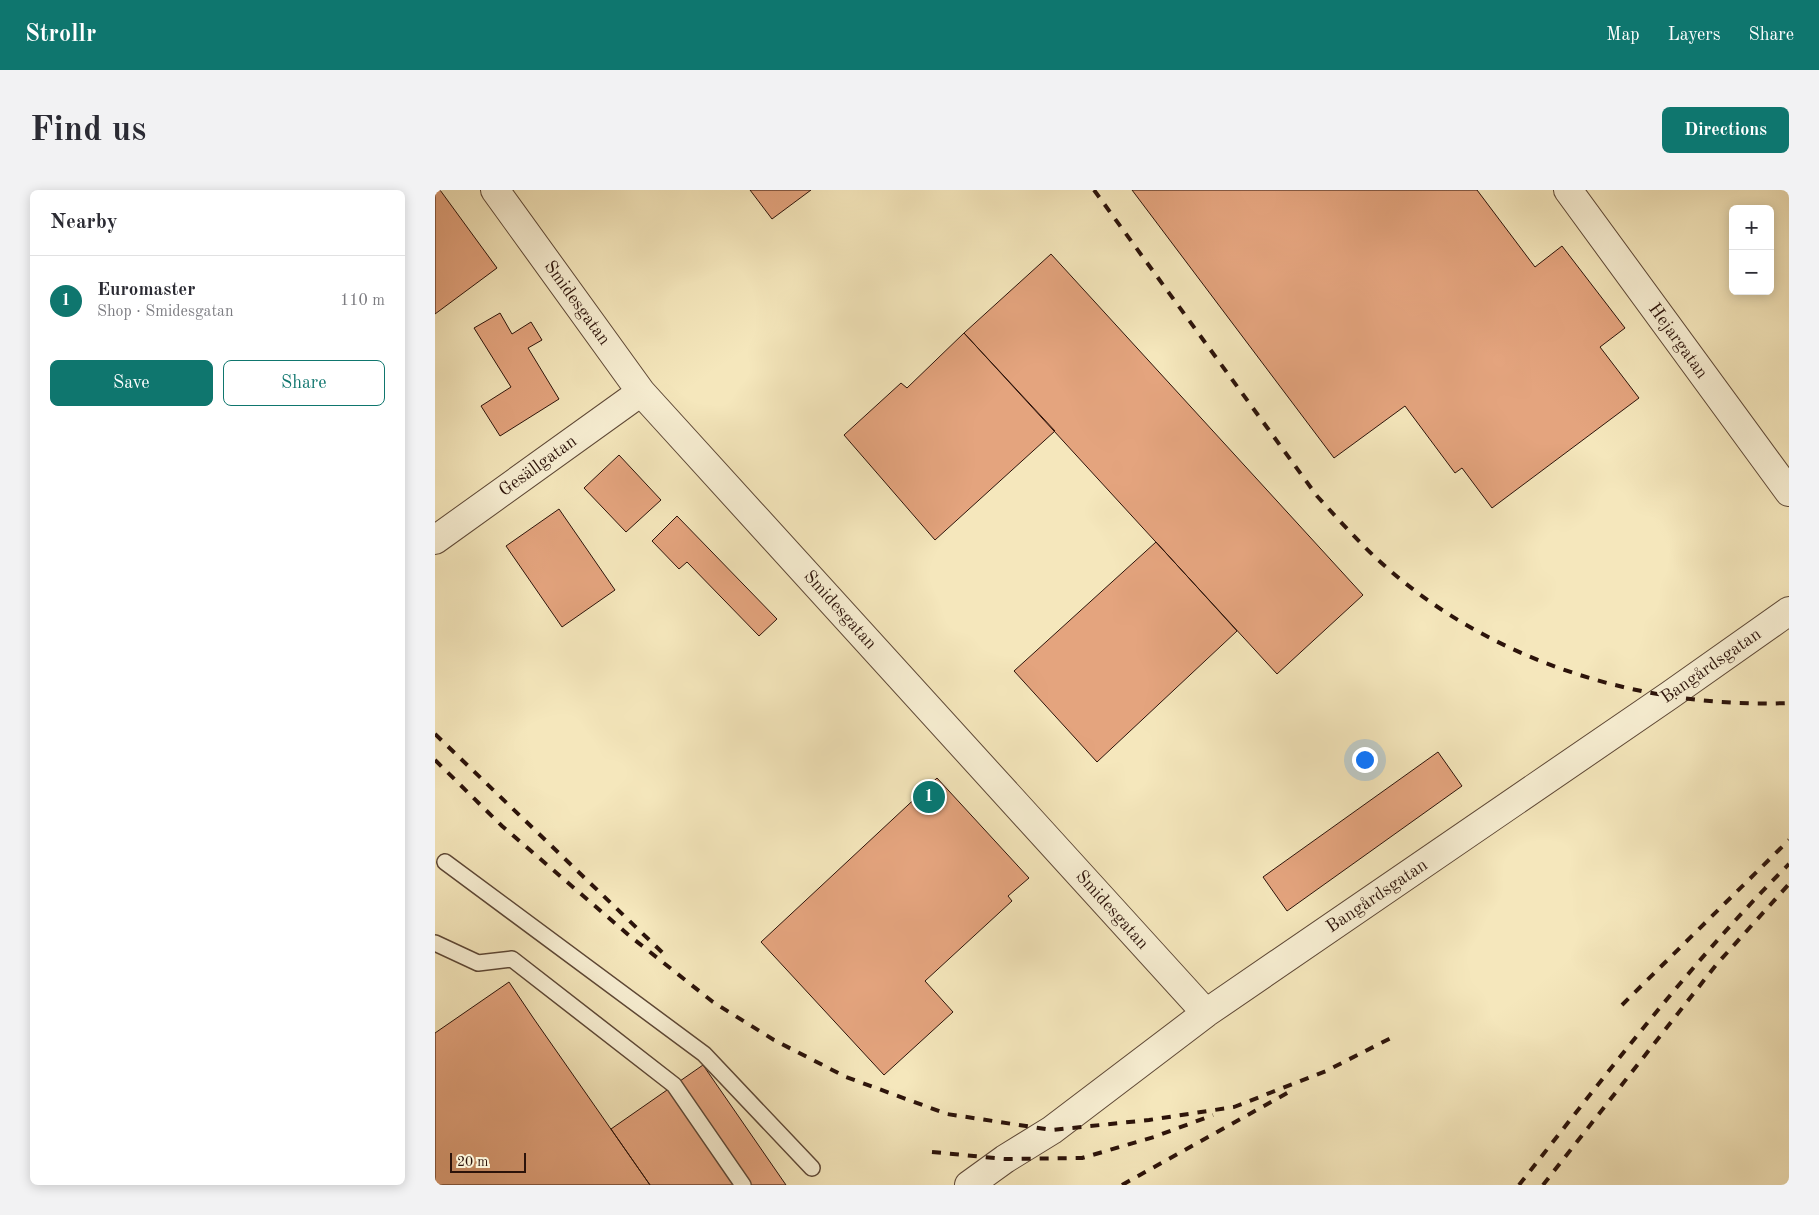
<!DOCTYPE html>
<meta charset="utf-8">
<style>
body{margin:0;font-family:"Old Standard TT",serif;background:#f2f2f3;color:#2b2b33}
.controls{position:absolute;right:15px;top:15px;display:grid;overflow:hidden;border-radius:8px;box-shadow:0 2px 12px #0003}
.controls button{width:45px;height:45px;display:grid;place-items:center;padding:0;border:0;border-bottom:1px solid #e1e1e2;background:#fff;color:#2b2b33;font:25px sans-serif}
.scale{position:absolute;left:15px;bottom:12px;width:76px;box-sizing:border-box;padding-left:5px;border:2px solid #2c130a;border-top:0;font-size:14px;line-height:18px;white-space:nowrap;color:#2c130a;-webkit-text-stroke:4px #f8efd3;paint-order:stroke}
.you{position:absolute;left:929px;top:569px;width:18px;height:18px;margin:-12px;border:4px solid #fff;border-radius:50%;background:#1a73e8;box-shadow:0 0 0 8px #1a73e833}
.badge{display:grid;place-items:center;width:32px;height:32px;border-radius:50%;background:#0f766e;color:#fff;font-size:16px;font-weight:700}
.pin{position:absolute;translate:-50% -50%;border:2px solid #fff;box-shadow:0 1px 5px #0006}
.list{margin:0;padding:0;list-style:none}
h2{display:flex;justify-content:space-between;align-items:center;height:65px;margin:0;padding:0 20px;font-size:21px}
h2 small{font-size:16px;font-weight:400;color:#7c7c81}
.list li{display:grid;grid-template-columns:32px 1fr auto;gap:15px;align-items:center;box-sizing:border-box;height:90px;padding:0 20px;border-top:1px solid #e1e1e2}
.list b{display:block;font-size:19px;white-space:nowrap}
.list p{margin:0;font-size:16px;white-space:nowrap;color:#7c7c81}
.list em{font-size:16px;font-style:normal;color:#7c7c81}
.actions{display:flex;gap:10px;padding:15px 20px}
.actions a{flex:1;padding:11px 0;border:1px solid #0f766e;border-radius:8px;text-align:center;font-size:18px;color:#0f766e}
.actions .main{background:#0f766e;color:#fff}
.map{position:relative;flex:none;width:1354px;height:995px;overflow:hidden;border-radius:8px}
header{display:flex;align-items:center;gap:30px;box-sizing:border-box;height:70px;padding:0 25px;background:#0f766e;color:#fff}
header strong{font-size:24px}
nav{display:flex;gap:28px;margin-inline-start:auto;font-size:18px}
.intro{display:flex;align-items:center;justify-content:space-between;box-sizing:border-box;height:120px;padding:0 30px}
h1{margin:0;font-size:35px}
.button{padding:12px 22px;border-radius:8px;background:#0f766e;color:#fff;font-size:18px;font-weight:700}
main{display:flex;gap:30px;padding:0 30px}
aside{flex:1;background:#fff;border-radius:8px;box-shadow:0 2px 12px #0003}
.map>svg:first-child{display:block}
.building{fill:#e4a47e;stroke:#2c130a}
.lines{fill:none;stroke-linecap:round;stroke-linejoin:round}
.service-casing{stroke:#5e4836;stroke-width:18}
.minor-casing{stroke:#5e4836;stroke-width:30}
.service{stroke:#f8efd3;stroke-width:15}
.minor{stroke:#f8efd3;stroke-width:28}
.rail{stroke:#2c130a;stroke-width:4;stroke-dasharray:9 9;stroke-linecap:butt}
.labels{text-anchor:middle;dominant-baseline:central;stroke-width:4.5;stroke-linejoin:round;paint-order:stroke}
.street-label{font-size:18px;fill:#2c130a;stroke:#f8efd3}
</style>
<header>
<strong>Strollr</strong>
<nav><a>Map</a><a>Layers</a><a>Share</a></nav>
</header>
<div class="intro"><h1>Find us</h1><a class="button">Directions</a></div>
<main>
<aside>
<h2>Nearby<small></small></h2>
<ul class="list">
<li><span class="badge">1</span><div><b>Euromaster</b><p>Shop · Smidesgatan</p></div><em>110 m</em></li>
</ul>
<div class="actions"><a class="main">Save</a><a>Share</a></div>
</aside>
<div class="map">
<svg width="1354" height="995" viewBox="0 0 1354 995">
<rect width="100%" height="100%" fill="#f5e7bc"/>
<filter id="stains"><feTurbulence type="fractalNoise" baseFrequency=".004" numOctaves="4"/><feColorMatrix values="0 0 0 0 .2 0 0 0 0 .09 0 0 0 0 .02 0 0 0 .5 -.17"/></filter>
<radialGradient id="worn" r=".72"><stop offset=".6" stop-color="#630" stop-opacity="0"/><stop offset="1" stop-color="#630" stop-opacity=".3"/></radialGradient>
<!-- building -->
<path class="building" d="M0 0H5L62 78 0 124Z
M315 0H376L337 29Z
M697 0H1042L1100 77 1127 56 1190 138 1165 157 1204 208 1057 318 1027 278 1020 283 970 216 899 268Z
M616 64 928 405 842 484 529 143Z
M65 123 77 144 96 132 107 150 93 158 124 209 65 246 46 216 76 197 39 138Z
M529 143 620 241 500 350 409 245 466 193 472 198Z
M184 265 226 310 191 342 149 298Z
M124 319 180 400 127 437 71 356Z
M242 326 342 429 324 446 252 372 244 379 217 351Z
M721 352 802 441 662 572 579 481Z
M1003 562 1027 596 852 721 828 687Z
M502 588 594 688 573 706 577 711 490 791 518 822 449 885 326 752Z
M74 792 99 829 215 995H0V843Z
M268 875 351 995H215L176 939Z"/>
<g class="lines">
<!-- service casing -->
<g class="service-casing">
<path id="service" d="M10 672 269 864 377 978
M0 753 43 773 77 769 239 895 308 995"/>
</g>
<!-- minor casing -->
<g class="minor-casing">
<path id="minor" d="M60 0 206 202 771 823
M1133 0 1354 302
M0 350 206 202
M534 995 570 969 617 940 771 823 1235 505 1354 421"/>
</g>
<!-- service -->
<use href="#service" class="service"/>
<!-- minor -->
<use href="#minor" class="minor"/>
<!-- rail -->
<path class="rail" d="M659 0 882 306C904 330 926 355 951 377 1059 473 1211 519 1354 513
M0 544 232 767
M0 570 67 636 196 747 278 812 339 850 411 887 512 924 617 940 714 930 799 917 891 881 956 848
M1187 815 1354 650
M497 962 570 969 647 968 719 947 778 925
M687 995 854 902
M1084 995C1171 885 1255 773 1354 674
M1108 995 1281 775 1354 694"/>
</g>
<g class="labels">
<!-- street labels -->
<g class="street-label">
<text transform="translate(142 113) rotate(54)">Smidesgatan</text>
<text transform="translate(1243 151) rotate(54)">Hejargatan</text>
<text transform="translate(103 276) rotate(-36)">Gesällgatan</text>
<text transform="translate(405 420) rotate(48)">Smidesgatan</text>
<text transform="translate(1276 476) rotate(-35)">Bangårdsgatan</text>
<text transform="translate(942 706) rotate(-34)">Bangårdsgatan</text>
<text transform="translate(677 720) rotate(48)">Smidesgatan</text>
</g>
</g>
<rect width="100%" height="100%" filter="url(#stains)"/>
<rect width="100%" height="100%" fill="url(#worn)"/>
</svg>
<div class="controls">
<button>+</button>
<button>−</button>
</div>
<div class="scale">20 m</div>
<div class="you"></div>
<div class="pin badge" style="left:494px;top:607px">1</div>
</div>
</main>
